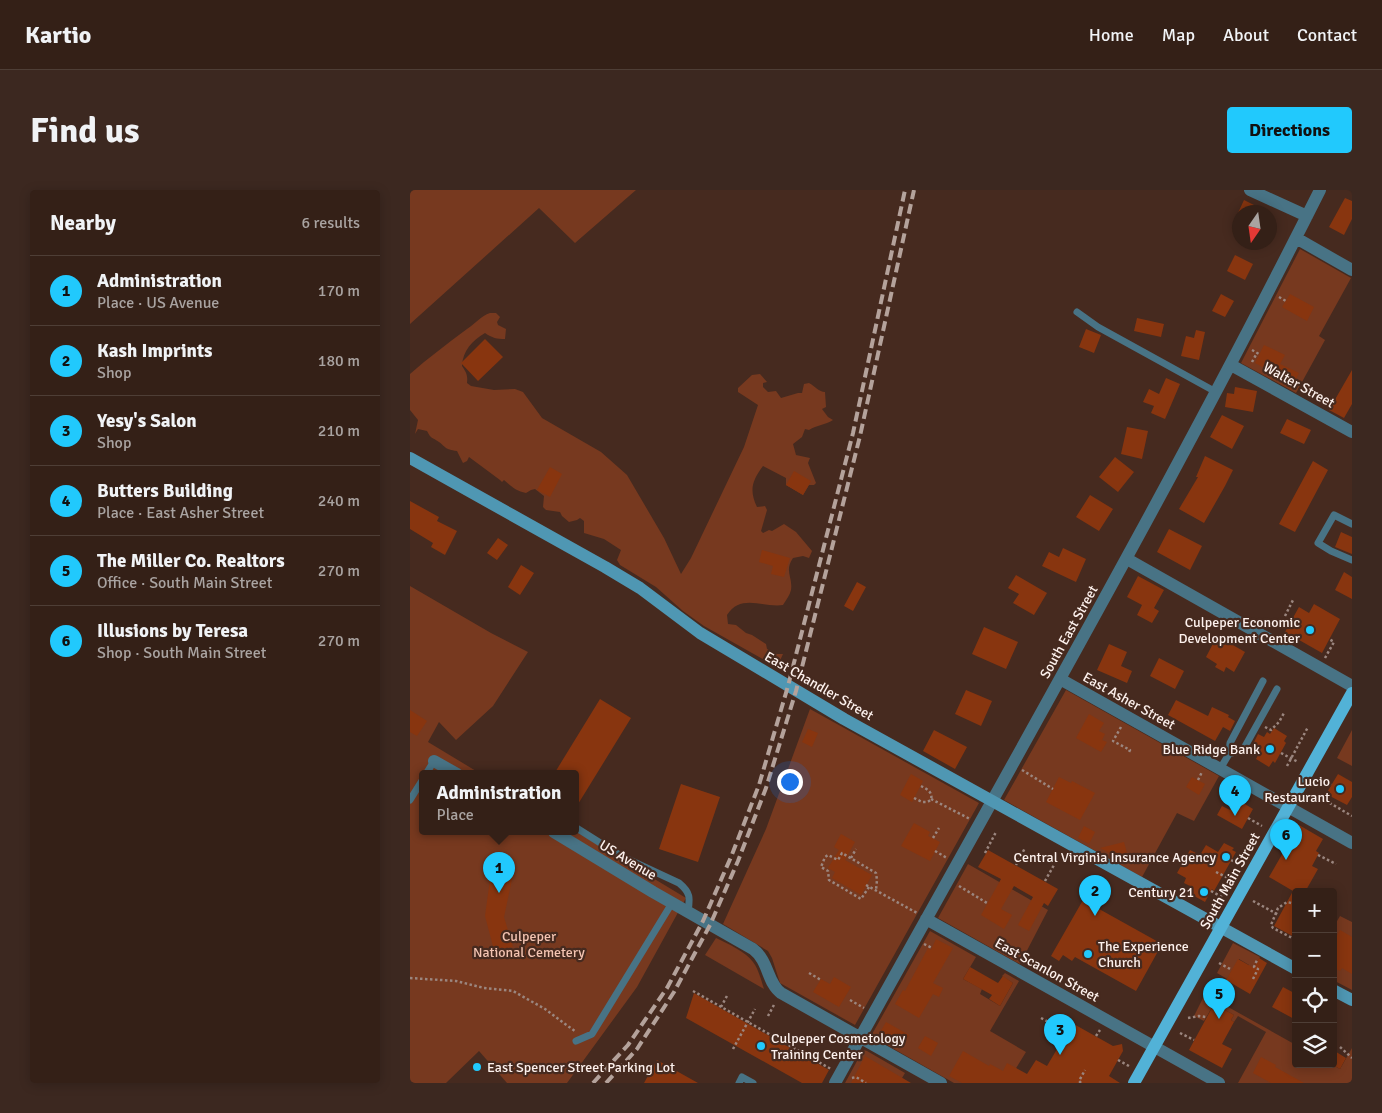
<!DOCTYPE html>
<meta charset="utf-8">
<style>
body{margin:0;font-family:Signika,sans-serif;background:#3c2820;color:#f1f3f6}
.controls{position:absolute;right:15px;bottom:15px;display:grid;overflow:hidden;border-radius:5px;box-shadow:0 2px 12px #0003}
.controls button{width:45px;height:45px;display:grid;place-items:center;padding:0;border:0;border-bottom:1px solid #4e3e36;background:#342017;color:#f1f3f6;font:25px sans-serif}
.compass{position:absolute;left:822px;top:15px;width:45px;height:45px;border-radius:50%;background:#342017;box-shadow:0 2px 12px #0003;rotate:193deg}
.you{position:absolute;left:379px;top:591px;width:18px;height:18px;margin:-12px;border:4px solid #fff;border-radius:50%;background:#1a73e8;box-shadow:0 0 0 8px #1a73e833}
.badge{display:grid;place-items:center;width:32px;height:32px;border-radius:50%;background:#21c9fd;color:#111;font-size:16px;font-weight:700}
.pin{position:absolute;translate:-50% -41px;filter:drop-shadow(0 1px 2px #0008)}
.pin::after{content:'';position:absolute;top:26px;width:18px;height:15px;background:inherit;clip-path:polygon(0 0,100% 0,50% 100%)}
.popup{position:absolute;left:9px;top:580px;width:160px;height:65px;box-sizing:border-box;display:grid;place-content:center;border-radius:5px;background:#342017;filter:drop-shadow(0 1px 4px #0005);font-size:16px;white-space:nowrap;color:#a9a3a1}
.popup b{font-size:19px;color:#f1f3f6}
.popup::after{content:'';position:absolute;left:50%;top:100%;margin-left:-10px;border:10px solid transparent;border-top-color:#342017}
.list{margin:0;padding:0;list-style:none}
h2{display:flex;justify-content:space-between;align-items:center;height:65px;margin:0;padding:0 20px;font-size:21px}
h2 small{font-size:16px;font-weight:400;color:#a9a3a1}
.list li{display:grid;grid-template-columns:32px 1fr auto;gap:15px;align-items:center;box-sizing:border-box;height:70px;padding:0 20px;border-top:1px solid #4e3e36}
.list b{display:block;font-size:19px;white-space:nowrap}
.list p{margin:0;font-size:16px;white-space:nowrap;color:#a9a3a1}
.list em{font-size:16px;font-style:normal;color:#a9a3a1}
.icon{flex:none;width:28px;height:28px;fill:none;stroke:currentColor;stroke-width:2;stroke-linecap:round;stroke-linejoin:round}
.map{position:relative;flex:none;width:942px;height:893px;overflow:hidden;border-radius:5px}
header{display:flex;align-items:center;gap:30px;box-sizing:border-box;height:70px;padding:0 25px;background:#342017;border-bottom:1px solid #4e3e36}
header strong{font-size:24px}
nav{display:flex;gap:28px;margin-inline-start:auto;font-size:18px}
.intro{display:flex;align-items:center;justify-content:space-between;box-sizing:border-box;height:120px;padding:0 30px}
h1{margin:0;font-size:35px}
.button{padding:12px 22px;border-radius:5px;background:#21c9fd;color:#111;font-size:18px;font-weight:700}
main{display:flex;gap:30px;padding:0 30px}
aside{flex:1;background:#342017;border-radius:5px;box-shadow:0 2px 12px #0003}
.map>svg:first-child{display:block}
.green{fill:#77391f}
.building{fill:#88350f}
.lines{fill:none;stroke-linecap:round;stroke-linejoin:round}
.path{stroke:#9b867f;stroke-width:2.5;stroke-dasharray:2.5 2.5;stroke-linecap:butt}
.lane{stroke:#487385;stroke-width:7}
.street{stroke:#487385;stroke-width:12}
.secondary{stroke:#4f97b3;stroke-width:12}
.primary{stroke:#52b2d7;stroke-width:12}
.rail{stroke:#b4a29b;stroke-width:4;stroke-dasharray:10 5;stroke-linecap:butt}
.poi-dot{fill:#21c9fd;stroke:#462a1f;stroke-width:2}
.labels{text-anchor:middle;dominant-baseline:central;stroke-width:4.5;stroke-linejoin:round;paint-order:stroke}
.street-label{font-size:14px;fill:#fdf1ed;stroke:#462a1f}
.poi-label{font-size:14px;fill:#fdf1ed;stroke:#462a1f;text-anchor:end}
.park-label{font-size:14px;fill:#f4c4b2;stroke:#462a1f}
</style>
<header>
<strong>Kartio</strong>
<nav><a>Home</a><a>Map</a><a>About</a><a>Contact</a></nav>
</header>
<div class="intro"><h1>Find us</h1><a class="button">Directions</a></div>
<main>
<aside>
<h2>Nearby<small>6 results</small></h2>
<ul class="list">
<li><span class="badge">1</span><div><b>Administration</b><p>Place · US Avenue</p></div><em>170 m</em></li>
<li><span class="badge">2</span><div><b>Kash Imprints</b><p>Shop</p></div><em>180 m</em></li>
<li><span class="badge">3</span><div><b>Yesy's Salon</b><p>Shop</p></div><em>210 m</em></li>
<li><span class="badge">4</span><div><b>Butters Building</b><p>Place · East Asher Street</p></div><em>240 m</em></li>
<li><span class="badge">5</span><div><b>The Miller Co. Realtors</b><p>Office · South Main Street</p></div><em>270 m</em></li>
<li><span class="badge">6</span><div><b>Illusions by Teresa</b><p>Shop · South Main Street</p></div><em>270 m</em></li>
</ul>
</aside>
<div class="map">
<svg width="942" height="893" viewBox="0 0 942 893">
<rect width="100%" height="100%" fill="#462a1f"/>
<!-- green -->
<path class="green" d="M0 0H226L165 53 129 18 0 134Z
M890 59 941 88 909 146 915 150 886 203 831 173Z
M80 123H86L90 127 87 132 88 135 96 139 95 149C87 149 82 148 75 143 62 151 53 160 52 176 56 182 58 185 57 193L61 196 84 200 105 199 113 202 132 228 191 262 217 285 254 348 271 384 281 368 334 257 348 215 328 202V198L342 185 350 184 357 192 353 193V197L358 202 366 201 371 208 388 203H392L394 194 399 193C405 196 409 202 415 202L416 217 412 219 418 227 423 230C415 235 407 235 399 240L395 239 392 247 383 254 386 265 400 268 398 273 406 293 404 295H399L393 305 376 295V288L353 276C342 291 339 300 347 317L355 316 357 320 351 341 353 343 359 340 362 341 374 334 386 342 402 361 399 368 393 366 383 368C374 381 383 387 381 400 380 405 376 410 373 415 353 418 331 403 317 425L318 434 326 435 336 443 342 445 356 454 357 459 367 464H373L367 477 294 436 273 421 246 397 210 375 207 370 211 360 194 349 174 343V331L170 328 167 330 159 332 152 326 150 322 136 320 133 317 134 306 125 299 121 300 116 303C106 301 102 297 94 290L92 292 90 290 59 267 57 271 53 273 47 261C34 259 37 258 29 252 22 247 21 249 17 241L8 239 5 244 8 230 0 220V184C18 168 37 154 57 139 65 134 71 126 80 123Z
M0 396 81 443 118 462 83 516 46 550 29 532 18 552 71 584H13V642L165 641 276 708 227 797 157 893H97L69 861 36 893H0Z
M656 500 809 586 784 631 767 623 732 687 594 610Z
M400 519 569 613 445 835 370 793 362 768 358 761 313 734 356 639Z
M942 540V576L927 568Z
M558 674 638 720 610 774 528 728Z
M930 726 942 732V800L923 790V738Z
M520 741 566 767 553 789 572 799 570 804 590 816 603 793 592 786 595 783 609 791 580 841 616 862 597 893H544L461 846Z
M306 748C318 754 335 761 343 772 349 780 351 790 354 799L295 765Z
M823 753 850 767 845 776 850 779 835 784 839 775 829 769 817 789 807 783Z
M795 804 886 855V874H921L930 879 942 858V893H828L856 842 828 826 824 832 821 830 824 825 804 814 794 831 784 826Z
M453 860 457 861 495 883 492 888 496 893H435Z"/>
<!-- building -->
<path class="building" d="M935 8 942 11V29L934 45 919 37Z
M834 10 858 22 828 23Z
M825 65 843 74 835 90 817 81Z
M811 104 824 111 815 127 802 121Z
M880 104 904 117 897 131 872 117Z
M727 128 754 134 751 147 724 141Z
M676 139 691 145 684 163 669 157Z
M786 140 795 142 789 170 771 166 776 146 784 148Z
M75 149 93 167 68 191 51 173Z
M854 155 875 165 870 174 889 183 881 199 871 193 874 188 845 173Z
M942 180V214L934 228 919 220Z
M756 188 770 194 755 229 741 223 744 216 733 212 739 199 749 204Z
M825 197 847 201 843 222 815 217 817 203 824 204Z
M812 225 834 236 822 259 800 247Z
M877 229 901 240 894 254 870 243Z
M717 237 738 241 732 269 711 264Z
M795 266 823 280 815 296 794 333 769 319 788 287H786Z
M705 267 724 282 708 302 689 287Z
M903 271 918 280 885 342 869 334Z
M140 277 152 284 140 307 127 300Z
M384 281 401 291 393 305 376 295Z
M680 305 703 319 689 341 666 327Z
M0 311 29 327 27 331 47 341 35 365 21 357 23 353 0 339Z
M759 339 792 356 780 380 747 362Z
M931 342 942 347V364L925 357Z
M88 348 98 355 87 370 77 363Z
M653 358 676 369 666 392 632 376 639 362 649 367Z
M352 360 380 368 374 387 361 384 363 376 349 372Z
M111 375 124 383 110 405 98 397Z
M934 382 942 387V409L925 400Z
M606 385 637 403 624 425 603 413 609 404 598 398Z
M728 386 754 400 744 418 749 421 742 433 727 425 732 415 717 407Z
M447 392 456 397 443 421 434 416Z
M904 414 930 429 912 463 875 442 889 417 899 423Z
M574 437 608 452 596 479 562 464Z
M807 446 835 462 824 482 816 477 814 482 805 477 807 474 796 467Z
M699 454 717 462 711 476 722 481 717 493 687 480Z
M749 468 774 481 765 499 740 486Z
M556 500 582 511 571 536 545 524Z
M190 509 221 528 165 619V584H144Z
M766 510 798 526 802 517 819 525 818 527 825 531 820 541 813 537 805 551 758 525Z
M0 520 17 531 7 546 0 542Z
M679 524 694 533 689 541 695 544 692 550 697 552 691 562 666 548Z
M864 538 877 546 874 551 876 553 865 573 863 571 859 577 846 569 849 563 846 561 849 557 843 554 848 544 854 547 857 542 860 544Z
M398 539 408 543 402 557 392 552Z
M524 540 557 557 545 579 513 561Z
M501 584 513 591 502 612 490 605Z
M928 584 942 592V607L937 615 916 604Z
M649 587 661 593 662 591 685 603 670 630 636 612Z
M782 587 795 594 789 605 776 597Z
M271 594 310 607 288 672 249 659Z
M830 611 843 619 832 639 807 625 812 616 820 620 824 613 828 615Z
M504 633 520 642 518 646 530 652 520 671 491 656Z
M889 635 913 649 906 661 909 663 902 676 908 679 895 702H886V748L864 736 883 701 859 687Z
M674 636 685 642 679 654 668 648Z
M431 644 445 652 435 670 462 685 451 705 422 688 425 682 418 678 429 660 424 657Z
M714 652 717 663 705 666 690 658Z
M814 653 824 658 822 660 826 662 804 701 802 699 795 712 777 702 780 696 774 693 776 688 767 683 780 660 790 665 796 655 808 662Z
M578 660 648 699 638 716 634 713 619 741 608 735 623 707 604 696 591 719 602 725 594 739 571 725 591 689 568 677Z
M82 675 104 680 94 727 103 757 84 760 75 726Z
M673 710 752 754 726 801 665 767 662 771 653 765 649 771 641 766Z
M930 740 942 747V784L932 778 930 781 923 777V753Z
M526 749 543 758 523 793 533 798 529 807 523 804 509 828 485 814 493 800 495 801 518 758 521 760Z
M849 768 857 773 840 804 816 790 828 769 844 778Z
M560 777 588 793 593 786 603 793 590 816 579 809 582 805 553 789Z
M424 787 441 797 429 817 403 802 411 789 420 794Z
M873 797 886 804V830L862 817Z
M284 803 419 880 412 893H392L276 828Z
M804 814 824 825 821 830 824 832 812 854 822 859 812 878 779 860Z
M653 828 703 856 712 854 713 861 699 886 710 893H552L539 886 553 861 579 876 580 874 593 881 597 873 617 884 626 870 637 876 650 854 641 849Z
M476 832 499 845 492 857 486 853 485 855 468 846Z
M515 846 528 853 521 866 508 858Z
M923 860 936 868 930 879 923 875Z
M455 866 501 893H441Z
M851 867 866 875 865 877 894 893H861L843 883Z
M247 870 288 893H234Z"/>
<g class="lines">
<!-- path -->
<path class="path" d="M869 107 876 111
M842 160 849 164
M842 172 847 163
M875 426 883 410
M915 468 924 452 919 449
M711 537 703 551 720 560 718 564
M855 537 861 540 869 532 874 523
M871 563 888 572
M877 576 898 537
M612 580 643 599
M911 589 921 595
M788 590 792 582
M918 605 916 607 918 612 942 626
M504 608 512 612H517L521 610C523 602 517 599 511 596
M521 609 560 629
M838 628 852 636
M523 648 529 638
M525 661 537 668
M575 663 586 642
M908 665 926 674
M441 668 446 659
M821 670 830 675
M606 675 615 658
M806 682 822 690
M635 691 644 675
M456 695 507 723
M549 696 577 713
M459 697 451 709 419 690 418 681 411 677 415 667 418 665 428 670 432 663 466 683 467 690 466 700
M801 701 812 707
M843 711 869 725
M886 714 877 712 868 718 861 735 863 738 886 750
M514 754 522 758
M809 773 822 780
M923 778 924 777
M399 783 411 790
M0 788 46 791 74 798 103 801 135 819 166 842
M843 789 848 779 844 777 847 770
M283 801 421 879
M440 810 454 818
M311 817 318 804
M358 826 365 813
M631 828 646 836
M778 828 789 826 796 827
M770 843 784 850
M686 846 690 840
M930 857 942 868
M323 859 345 819
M708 870 719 876
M442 888 446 887 456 893
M671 893 669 891 675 880"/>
<!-- lane -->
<path class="lane" d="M667 122 688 137 806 202
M942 334 924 325 908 353 921 361 942 370
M819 564 833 560 867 499
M810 579 819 564 820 553 853 491
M16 584 24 571
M0 610 13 589
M165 637 211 666 269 693C281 703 280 708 278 722
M166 851 182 844 262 713
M329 893 332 887 343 893"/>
<!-- street -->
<path class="street" d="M840 0 897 26
M886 48 942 80
M821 175 942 242
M717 369 942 496
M650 489 942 653
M24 571 47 584
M144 642 243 702 343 759C359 771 357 793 371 803L531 893
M516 729 809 893
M425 893C589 597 758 303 910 0"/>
<!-- secondary -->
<path class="secondary" d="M0 268 195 377 230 398 290 443 434 529 886 779
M923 800 942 810"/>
<!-- primary -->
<path class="primary" d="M724 893 942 503"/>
<!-- rail -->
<path class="rail" d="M183 893 218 855 257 798 293 731 321 667 349 595 378 496 443 243 495 0
M196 893 227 859 264 802 300 735 328 671 356 598 386 501 450 246 504 0"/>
</g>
<!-- markers -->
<g class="poi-dot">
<circle cx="900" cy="440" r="5"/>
<circle cx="860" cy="559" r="5"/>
<circle cx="930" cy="599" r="5"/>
<circle cx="816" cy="667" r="5"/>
<circle cx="794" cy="702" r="5"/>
<circle cx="678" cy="764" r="5"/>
<circle cx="351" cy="856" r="5"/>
<circle cx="67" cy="877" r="5"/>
</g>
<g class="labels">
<!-- street labels -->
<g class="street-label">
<text transform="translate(889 195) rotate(29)">Walter Street</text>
<text transform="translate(659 442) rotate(-61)">South East Street</text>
<text transform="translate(409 496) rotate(30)">East Chandler Street</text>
<text transform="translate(719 511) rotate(29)">East Asher Street</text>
<text transform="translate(218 670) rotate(31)">US Avenue</text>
<text transform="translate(820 691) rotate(-61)">South Main Street</text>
<text transform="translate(637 780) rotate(29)">East Scanlon Street</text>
</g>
<!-- poi labels -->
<g class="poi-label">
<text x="890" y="432">Culpeper Economic<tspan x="890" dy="16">Development Center</tspan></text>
<text x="850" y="559">Blue Ridge Bank</text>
<text x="920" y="591">Lucio<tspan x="920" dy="16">Restaurant</tspan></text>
<text x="806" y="667">Central Virginia Insurance Agency</text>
<text x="784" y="702">Century 21</text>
<text x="688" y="756" text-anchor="start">The Experience<tspan x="688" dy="16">Church</tspan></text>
<text x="361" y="848" text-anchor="start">Culpeper Cosmetology<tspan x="361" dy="16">Training Center</tspan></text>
<text x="77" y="877" text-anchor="start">East Spencer Street Parking Lot</text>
</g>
<!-- park labels -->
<g class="park-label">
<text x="119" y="746">Culpeper<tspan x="119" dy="16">National Cemetery</tspan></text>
</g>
</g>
</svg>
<div class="controls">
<button>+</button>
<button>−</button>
<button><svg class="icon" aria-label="locate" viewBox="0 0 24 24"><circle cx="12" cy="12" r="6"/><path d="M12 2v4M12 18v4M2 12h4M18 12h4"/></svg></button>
<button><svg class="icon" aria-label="layers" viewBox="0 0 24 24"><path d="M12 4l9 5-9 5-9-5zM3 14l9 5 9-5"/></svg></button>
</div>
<svg class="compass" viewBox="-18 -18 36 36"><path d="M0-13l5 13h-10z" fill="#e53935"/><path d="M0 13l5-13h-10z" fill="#a9a3a1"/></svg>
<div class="you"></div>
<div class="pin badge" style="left:89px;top:703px">1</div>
<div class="popup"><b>Administration</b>Place</div>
<div class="pin badge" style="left:685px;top:726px">2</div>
<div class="pin badge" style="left:650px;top:865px">3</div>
<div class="pin badge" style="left:825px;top:626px">4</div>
<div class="pin badge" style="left:809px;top:829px">5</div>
<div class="pin badge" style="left:876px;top:670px">6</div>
</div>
</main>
